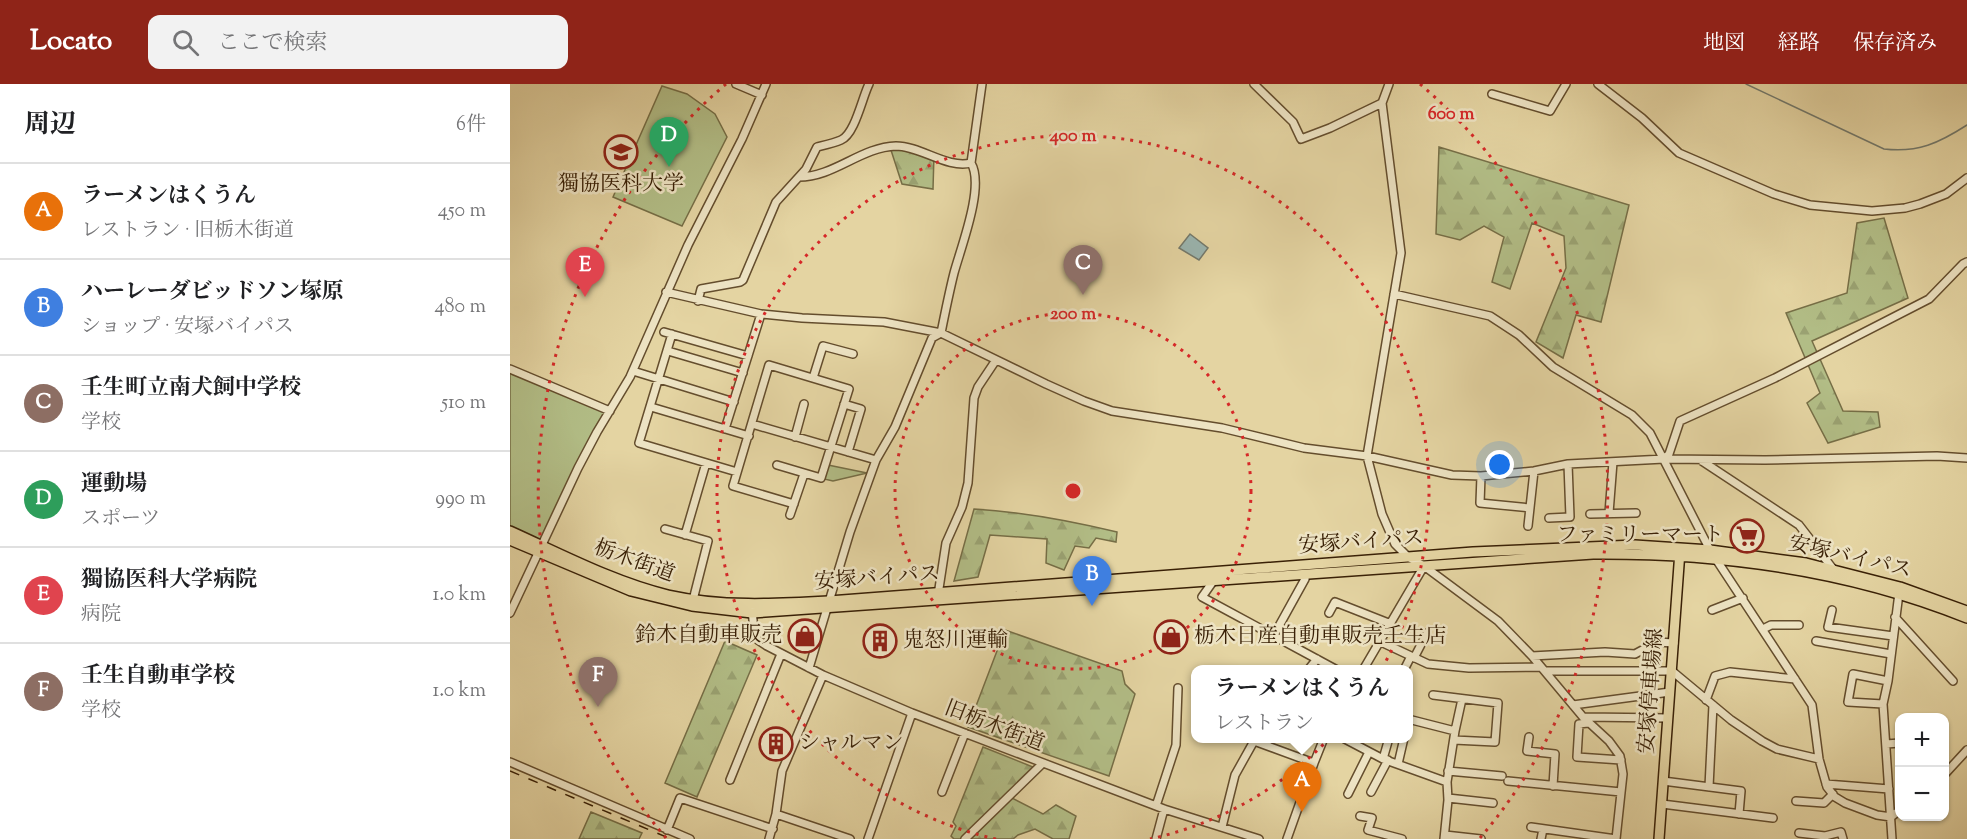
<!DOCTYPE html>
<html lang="ja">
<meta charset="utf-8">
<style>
body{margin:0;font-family:"Sorts Mill Goudy","Noto Serif JP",serif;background:#f2f2f2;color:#202124}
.controls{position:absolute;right:18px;bottom:18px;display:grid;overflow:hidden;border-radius:12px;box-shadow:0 2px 4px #0004}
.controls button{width:54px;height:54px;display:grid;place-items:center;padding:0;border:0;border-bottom:2px solid #e0e0e0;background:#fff;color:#202124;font:30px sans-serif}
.you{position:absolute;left:990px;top:381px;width:21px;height:21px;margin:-15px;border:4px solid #fff;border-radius:50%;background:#1a73e8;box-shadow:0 0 0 9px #1a73e833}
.badge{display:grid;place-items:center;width:39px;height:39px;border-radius:50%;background:#8f2418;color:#fff;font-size:20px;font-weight:700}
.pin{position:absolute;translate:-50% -50px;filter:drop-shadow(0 2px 3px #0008)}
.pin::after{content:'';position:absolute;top:32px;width:21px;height:18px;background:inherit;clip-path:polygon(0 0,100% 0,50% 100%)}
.popup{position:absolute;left:681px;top:581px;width:222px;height:78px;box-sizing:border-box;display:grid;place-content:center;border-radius:12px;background:#fff;filter:drop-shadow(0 2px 4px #0005);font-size:20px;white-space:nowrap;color:#757577}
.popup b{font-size:22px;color:#202124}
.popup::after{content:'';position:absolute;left:50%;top:100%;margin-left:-12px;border:12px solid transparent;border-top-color:#fff}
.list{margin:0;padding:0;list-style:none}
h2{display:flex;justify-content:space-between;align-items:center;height:78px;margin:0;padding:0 24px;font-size:26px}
h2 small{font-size:20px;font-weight:400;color:#757577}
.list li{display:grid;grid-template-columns:39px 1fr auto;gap:18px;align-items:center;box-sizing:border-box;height:96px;padding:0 24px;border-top:2px solid #e0e0e0}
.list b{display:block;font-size:22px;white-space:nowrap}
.list p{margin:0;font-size:20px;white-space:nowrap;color:#757577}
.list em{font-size:20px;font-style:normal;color:#757577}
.icon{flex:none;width:33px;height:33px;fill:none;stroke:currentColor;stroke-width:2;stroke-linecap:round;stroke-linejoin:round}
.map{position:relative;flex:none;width:1457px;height:755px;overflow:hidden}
header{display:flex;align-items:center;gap:36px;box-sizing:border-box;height:84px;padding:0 30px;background:#8f2418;color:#fff}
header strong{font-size:28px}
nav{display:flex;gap:33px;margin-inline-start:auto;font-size:21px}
.search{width:420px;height:54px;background:#f2f2f2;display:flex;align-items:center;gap:15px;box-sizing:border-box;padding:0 21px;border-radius:12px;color:#757577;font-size:22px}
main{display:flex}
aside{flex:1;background:#fff}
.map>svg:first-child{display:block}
.forest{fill:url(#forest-firs);stroke:#766e46;stroke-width:1.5}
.park{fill:#b2bd86;stroke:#766e46;stroke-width:1.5}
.water{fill:#9ab5b0;stroke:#73796c;stroke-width:1.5}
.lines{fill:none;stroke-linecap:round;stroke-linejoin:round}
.stream{stroke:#73796c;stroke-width:1.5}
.minor-casing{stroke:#644d2d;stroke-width:10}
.major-casing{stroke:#392006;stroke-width:12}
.minor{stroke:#ede3c3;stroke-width:7}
.major{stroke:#e4d4a2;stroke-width:9}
.rail{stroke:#392006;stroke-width:1.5;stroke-dasharray:10 10;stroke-linecap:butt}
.ring{fill:none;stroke:#d62828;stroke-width:3;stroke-dasharray:3 6}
.labels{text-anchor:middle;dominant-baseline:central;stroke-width:5;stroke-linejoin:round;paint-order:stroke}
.poi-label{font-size:21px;fill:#392006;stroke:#ede3c3;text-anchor:start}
.street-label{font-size:21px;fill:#392006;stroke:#ede3c3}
.centre{fill:#d62828;stroke:#ede3c3;stroke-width:3}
.ring-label{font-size:18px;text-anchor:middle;font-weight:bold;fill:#d62828;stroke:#ede3c3;stroke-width:5;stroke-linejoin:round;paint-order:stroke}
</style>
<header>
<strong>Locato</strong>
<div class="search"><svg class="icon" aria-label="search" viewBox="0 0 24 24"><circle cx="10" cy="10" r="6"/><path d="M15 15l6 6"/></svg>ここで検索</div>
<nav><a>地図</a><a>経路</a><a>保存済み</a></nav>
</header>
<main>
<aside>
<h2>周辺<small>6件</small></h2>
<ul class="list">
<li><span class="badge" style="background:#e8710a">A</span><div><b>ラーメンはくうん</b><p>レストラン · 旧栃木街道</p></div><em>450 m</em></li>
<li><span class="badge" style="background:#3f7fe0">B</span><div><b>ハーレーダビッドソン塚原</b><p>ショップ · 安塚バイパス</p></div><em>480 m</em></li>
<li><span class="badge" style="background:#8d6e63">C</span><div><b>壬生町立南犬飼中学校</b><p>学校</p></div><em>510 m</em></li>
<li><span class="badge" style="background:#2e9e5b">D</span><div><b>運動場</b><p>スポーツ</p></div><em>990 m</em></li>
<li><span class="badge" style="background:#e0444e">E</span><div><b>獨協医科大学病院</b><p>病院</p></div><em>1.0 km</em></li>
<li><span class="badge" style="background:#8d6e63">F</span><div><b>壬生自動車学校</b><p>学校</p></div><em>1.0 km</em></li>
</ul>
</aside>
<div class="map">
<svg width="1457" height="755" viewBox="0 0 1457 755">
<defs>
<pattern id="forest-firs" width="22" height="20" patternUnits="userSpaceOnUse" patternTransform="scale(1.5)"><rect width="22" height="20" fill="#b2bd86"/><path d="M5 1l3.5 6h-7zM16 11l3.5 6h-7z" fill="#9aa272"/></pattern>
</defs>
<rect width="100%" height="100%" fill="#e4d4a2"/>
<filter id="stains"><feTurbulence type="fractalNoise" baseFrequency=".00333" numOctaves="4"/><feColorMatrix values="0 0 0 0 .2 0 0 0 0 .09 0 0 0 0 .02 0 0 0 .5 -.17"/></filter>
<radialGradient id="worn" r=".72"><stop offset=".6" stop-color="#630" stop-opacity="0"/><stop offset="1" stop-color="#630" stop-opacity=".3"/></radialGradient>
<!-- forest -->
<path class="forest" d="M379 60 424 70 423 105 392 100Z
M929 63 1119 121 1091 238 1066 231 1053 274 1026 258 1056 184 1054 152 1022 139 1000 205 982 198 994 153 974 142 950 156 926 150Z
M1374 134 1398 214 1302 257 1333 327 1368 328 1370 343 1318 359 1297 319 1310 309 1276 229 1337 209 1347 139Z
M464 425C515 428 558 436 607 448L606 458 586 454 579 464 565 462 554 486 536 479 537 455 480 451 468 493 444 497Z
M495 546 612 587 615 600 625 610 599 692 458 643Z
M215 557 247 571 187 713 155 699Z
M473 663 523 683 500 713 533 730 546 721 566 732 559 755H543L525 745 508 751 503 755H444L441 752 446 742 443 738Z
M81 728 132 749 129 755H69Z"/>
<!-- park -->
<path class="park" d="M152 2 177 10 205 30 217 53 172 142 103 113Z
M0 289 100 327 31 461 0 446Z
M318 381 357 389 323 397 314 395Z"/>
<!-- water -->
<path class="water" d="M680 150 698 164 689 176 669 164Z"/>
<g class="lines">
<!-- stream -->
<path class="stream" d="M1236 0 1374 65C1408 69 1429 59 1457 41"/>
<!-- minor casing -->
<g class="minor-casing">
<path id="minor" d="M226 0 252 11
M744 0 783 38 791 55 820 44 872 19
M879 0 872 19 891 169 857 372 872 430 885 460 898 473 914 482 988 537 1022 572
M1088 0 1132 34 1169 69 1264 110 1300 121 1362 127 1395 124 1410 120 1436 110 1457 94
M982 10 1040 27 1056 0
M289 93C324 93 351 63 386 62 411 62 437 85 461 79
M156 208 251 230 292 234 374 238 431 249 536 300 574 317 602 327 712 344 794 364 857 372 942 391 971 392 1024 387 1058 380 1154 375 1255 376 1427 372 1457 374
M884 210 980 232 1009 251 1043 283 1122 331 1140 349 1200 466 1302 621 1309 675 1317 703 1325 713 1335 719 1367 731 1381 733 1390 726
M188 217 191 205 230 198 233 196 266 118 296 85 307 63C315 61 324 59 331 56 345 50 352 14 359 0
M154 248 238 272
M162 250 129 359 227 388
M158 267 233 289
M0 285 100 327
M123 287 224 318
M303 294 313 262 343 270
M334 320 351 325 338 368
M141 323 239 352
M242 340 366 376
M215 345 251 230
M285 353 294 320
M1154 375 1159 370 1170 337 1265 294 1419 215 1453 180 1457 178
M1192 377 1289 441 1323 485
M267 381 311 394 339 305 259 281 223 402 284 420
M971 392 970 419 1020 424
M1099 429 1103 378
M1080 430 1126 429
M280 431 294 390
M1039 434 1060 433 1058 380
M1018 442 1024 387
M155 445 198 457 183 516
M175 451 196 379
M704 496 692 513 827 586
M428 511 436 459 452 423 458 399 464 314 468 303 486 276
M242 526 244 546 248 556 257 562 313 591 402 629 654 725 749 755
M1202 526 1233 514
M1322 526 1318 543 1383 552
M0 529 68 384 87 348 120 293 178 161 232 55 256 0
M819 529 825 518 881 540
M1385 533 1443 597
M1253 545 1261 541H1289
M764 551 795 495
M1306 557 1381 570
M871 558 918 580 959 584 1031 583
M904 574 917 549
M299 584 340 448 366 376 385 343 422 254 431 249C435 229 439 209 444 189 451 163 475 102 461 79L472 0
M798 586 807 575
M853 586 914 482
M894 586 901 572
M1035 587H1162L1221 636 1252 657 1267 665 1309 675
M923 611 988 619 985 658 944 656
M1196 616 1205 592 1220 588 1285 595
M1373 620 1338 618 1343 590 1378 597
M1063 621 1160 608
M1073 633 1158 634
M898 635 945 647
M1078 639 1069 640 1067 673 1111 676
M1019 653 1017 667 1045 670 1043 702
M833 654 873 675 937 698 938 716 934 755
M1376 660 1390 659
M873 675 879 654
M0 678 180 755
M888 680 894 654
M938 687 992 692
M1434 691 1457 666
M220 696 271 570
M998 697 1111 708
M1153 697 1231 707 1229 730
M937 698 945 647 952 615
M1316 700 1379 705
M1199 703 1203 621
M432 708 455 649
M861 708 878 676
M838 710 859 668
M938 714 983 719
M1286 717 1314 719 1323 710
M1152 720 1263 734
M646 722 666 661 668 604
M266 730 340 755
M850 732 862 734 858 746 892 755
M712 743 725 691 744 657 804 679
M1021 743 1106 755
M157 746 170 714 263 745
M1289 749 1315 752 1331 748 1333 755
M935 751 971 755
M259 755 266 730 272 687 313 591
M358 755 402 629
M455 755 533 679
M646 755 654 725
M777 755 804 679 814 654
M1031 755 1033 745
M1106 755 1113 690 1110 672 1099 657 1073 633 1022 572 1095 568 1125 570 1147 558 1164 559
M1382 755 1373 620 1378 597 1389 509"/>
</g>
<!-- major casing -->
<g class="major-casing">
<path id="major" d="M0 447C51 470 104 498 158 511 212 523 265 520 319 517L963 468 1125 461 1200 466 1296 479 1390 503 1457 527
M0 456 121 507 182 522 242 529 1083 470C1210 469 1338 486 1457 534
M1149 755 1170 467"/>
</g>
<!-- minor -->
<use href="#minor" class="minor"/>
<!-- major -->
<use href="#major" class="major"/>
<!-- rail -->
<path class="rail" d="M0 687 161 755"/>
</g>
<!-- distance rings -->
<g class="ring">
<circle cx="563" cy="407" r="178"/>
<path d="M486 755A356 356 0 1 1 640 755"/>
<path d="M156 754A535 535 0 0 1 216 0M910 0A535 535 0 0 1 970 754"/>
</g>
<!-- icons -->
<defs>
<g id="university-ring" transform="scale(1.725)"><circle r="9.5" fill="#ede3c3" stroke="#8f2418" stroke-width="1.5"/><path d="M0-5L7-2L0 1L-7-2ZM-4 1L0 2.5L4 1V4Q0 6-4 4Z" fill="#8f2418"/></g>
<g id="supermarket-ring" transform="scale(1.725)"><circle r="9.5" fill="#ede3c3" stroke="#8f2418" stroke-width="1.5"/><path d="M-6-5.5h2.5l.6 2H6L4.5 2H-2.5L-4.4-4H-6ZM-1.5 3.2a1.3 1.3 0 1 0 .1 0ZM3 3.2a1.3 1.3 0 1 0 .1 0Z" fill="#8f2418"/></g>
<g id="shop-ring" transform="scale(1.725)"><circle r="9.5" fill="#ede3c3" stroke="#8f2418" stroke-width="1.5"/><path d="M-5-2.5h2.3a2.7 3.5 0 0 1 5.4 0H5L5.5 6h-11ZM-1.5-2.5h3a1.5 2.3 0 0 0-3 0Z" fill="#8f2418"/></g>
<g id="building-ring" transform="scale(1.725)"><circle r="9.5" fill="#ede3c3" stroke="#8f2418" stroke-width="1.5"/><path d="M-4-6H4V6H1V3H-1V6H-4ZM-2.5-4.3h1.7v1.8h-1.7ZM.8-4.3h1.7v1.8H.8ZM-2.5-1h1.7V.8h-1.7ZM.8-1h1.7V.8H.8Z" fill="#8f2418"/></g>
</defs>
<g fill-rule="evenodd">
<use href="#university-ring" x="111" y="68"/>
<use href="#supermarket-ring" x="1237" y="452"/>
<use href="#shop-ring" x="295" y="552"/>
<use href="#shop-ring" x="661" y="553"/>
<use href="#building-ring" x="370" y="557"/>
<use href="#building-ring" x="266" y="660"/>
</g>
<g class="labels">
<!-- poi labels -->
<g class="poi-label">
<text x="111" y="101" text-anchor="middle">獨協医科大学</text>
<text x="1214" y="452" text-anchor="end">ファミリーマート</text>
<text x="272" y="552" text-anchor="end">鈴木自動車販売</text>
<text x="684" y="553">栃木日産自動車販売壬生店</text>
<text x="393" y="557">鬼怒川運輸</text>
<text x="289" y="660">シャルマン</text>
</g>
<!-- street labels -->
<g class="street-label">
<text transform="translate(851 459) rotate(-4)">安塚バイパス</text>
<text transform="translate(1340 474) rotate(13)">安塚バイパス</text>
<text transform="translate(124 478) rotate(20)">栃木街道</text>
<text transform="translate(367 495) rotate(-4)">安塚バイパス</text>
<text transform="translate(1142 607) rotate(-86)">安塚停車場線</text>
<text transform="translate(484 643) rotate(21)">旧栃木街道</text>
</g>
</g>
<circle cx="563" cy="407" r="9" class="centre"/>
<g class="ring-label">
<text x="941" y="35">600 m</text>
<text x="563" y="57">400 m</text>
<text x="563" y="235">200 m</text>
</g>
<rect width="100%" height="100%" filter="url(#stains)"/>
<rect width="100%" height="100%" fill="url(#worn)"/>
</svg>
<div class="controls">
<button>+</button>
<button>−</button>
</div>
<div class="you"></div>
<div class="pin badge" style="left:792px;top:728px;background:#e8710a">A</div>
<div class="popup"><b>ラーメンはくうん</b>レストラン</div>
<div class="pin badge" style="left:582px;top:522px;background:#3f7fe0">B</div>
<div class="pin badge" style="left:573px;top:211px;background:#8d6e63">C</div>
<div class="pin badge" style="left:159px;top:83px;background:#2e9e5b">D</div>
<div class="pin badge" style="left:75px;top:213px;background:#e0444e">E</div>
<div class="pin badge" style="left:88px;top:623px;background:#8d6e63">F</div>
</div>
</main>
